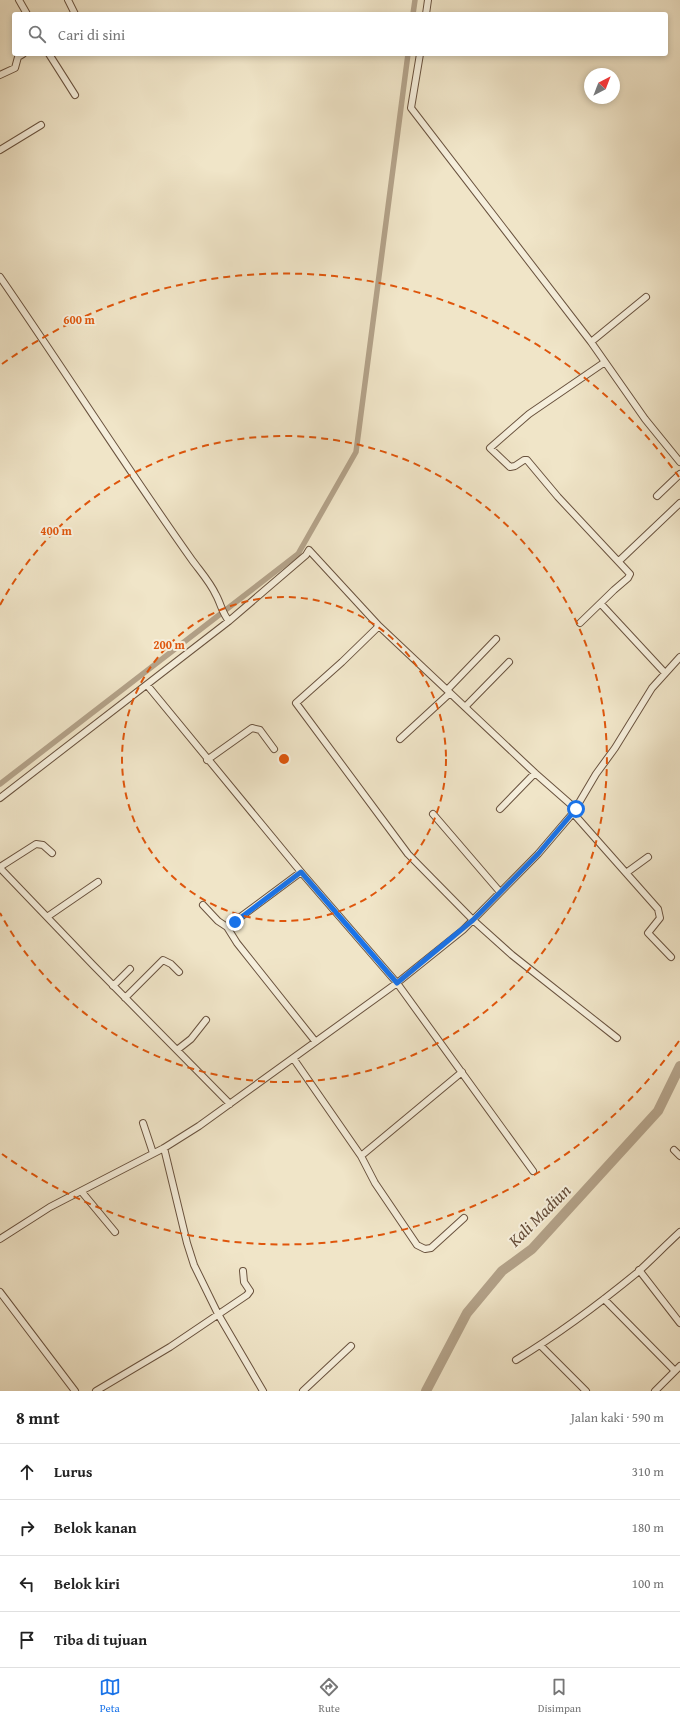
<!DOCTYPE html>
<html lang="id">
<meta charset="utf-8">
<style>
body{margin:0;font-family:"Gentium Book Plus",serif;background:#f6f6f6;color:#222}
.compass{position:absolute;left:584px;top:68px;width:36px;height:36px;border-radius:50%;background:#fff;box-shadow:0 2px 6px #0003;rotate:42deg}
.stop{position:absolute;width:12px;height:12px;margin:-9px;border:3px solid #1a73e8;border-radius:50%;background:#fff}
.stop.end{background:#1a73e8;border-color:#fff;box-shadow:0 1px 4px #0008}
.list{margin:0;padding:0;list-style:none}
h2{display:flex;justify-content:space-between;align-items:center;height:52px;margin:0;padding:0 16px;font-size:17px}
h2 small{font-size:13px;font-weight:400;color:#767676}
.list li{display:grid;grid-template-columns:26px 1fr auto;gap:12px;align-items:center;box-sizing:border-box;height:56px;padding:0 16px;border-top:1px solid #e0e0e0}
.list b{display:block;font-size:15px;white-space:nowrap}
.list em{font-size:13px;font-style:normal;color:#767676}
.icon{flex:none;width:22px;height:22px;fill:none;stroke:currentColor;stroke-width:2;stroke-linecap:round;stroke-linejoin:round}
.map{position:relative;flex:none;width:680px;height:1391px;overflow:hidden}
.search{position:absolute;background:#fff;box-shadow:0 2px 6px #0003;left:12px;right:12px;top:12px;height:44px;display:flex;align-items:center;gap:10px;box-sizing:border-box;padding:0 14px;border-radius:4px;color:#767676;font-size:15px}
.sheet{height:276px;background:#fff}
nav{display:flex;justify-content:space-around;align-items:center;box-sizing:border-box;height:56px;border-top:1px solid #e0e0e0;background:#fff;font-size:11px;color:#767676}
nav a{display:grid;justify-items:center;gap:2px}
nav .on{color:#1a73e8}
.map>svg:first-child{display:block}
.lines{fill:none;stroke-linecap:round;stroke-linejoin:round}
.canal{stroke:#b3a289;stroke-width:5.5}
.river{stroke:#b3a289;stroke-width:10}
.minor-casing{stroke:#69523e;stroke-width:8}
.minor{stroke:#f5eedb;stroke-width:6}
.route{stroke:#1a73e8;stroke-width:5}
.ring{fill:none;stroke:#df560c;stroke-width:2;stroke-dasharray:7 5}
.labels{text-anchor:middle;dominant-baseline:central;stroke-width:4;stroke-linejoin:round;paint-order:stroke}
.water-label{font-size:17px;font-style:italic;fill:#664e3a;stroke:#f5eedb}
.centre{fill:#df560c;stroke:#f5eedb;stroke-width:2}
.ring-label{font-size:12px;text-anchor:middle;font-weight:bold;fill:#df560c;stroke:#f5eedb;stroke-width:4;stroke-linejoin:round;paint-order:stroke}
</style>
<div class="map">
<svg width="680" height="1391" viewBox="0 0 680 1391">
<rect width="100%" height="100%" fill="#f0e5c8"/>
<filter id="stains"><feTurbulence type="fractalNoise" baseFrequency=".005" numOctaves="4"/><feColorMatrix values="0 0 0 0 .2 0 0 0 0 .09 0 0 0 0 .02 0 0 0 .5 -.17"/></filter>
<radialGradient id="worn" r=".72"><stop offset=".6" stop-color="#630" stop-opacity="0"/><stop offset="1" stop-color="#630" stop-opacity=".3"/></radialGradient>
<g class="lines">
<!-- canal -->
<path class="canal" d="M413 14 415 0
M0 784 298 554 356 452 408 54"/>
<!-- river -->
<path class="river" d="M426 1391 467 1313 502 1271 532 1249 658 1111 680 1066"/>
<!-- minor casing -->
<g class="minor-casing">
<path id="minor" d="M19 0 27 14
M68 0 75 14
M426 14 428 0
M49 54 75 95
M420 54 411 108 591 342 645 419 680 462
M0 75 15 68 18 57 23 54
M0 150 41 125
M0 277C65 371 126 467 192 560 200 571 210 582 216 595 221 604 222 613 229 621
M591 342 646 297
M657 496 680 474
M619 561 680 503
M601 604 665 673
M580 623 614 590 628 578 630 574 558 497 527 460H524L515 466 510 467 490 448 529 414 605 362
M379 626 342 662 296 703 408 854 473 920 512 955 617 1038
M147 685 301 872 397 983 533 1171
M447 690 496 639
M465 707 509 662
M400 739 450 693
M207 760 252 728 260 730 274 749
M0 798 229 621 306 555 309 550 379 626 535 773 576 809
M500 809 535 773
M573 813 658 909 660 918 648 933 671 957
M433 814 500 892
M0 867 36 844 43 845 52 853
M0 868 93 965 230 1104
M626 873 648 857
M203 905 218 921 227 927 301 872
M47 917 98 882
M227 927 237 943 315 1041
M113 986 130 969
M125 998 163 960 171 964 179 972
M177 1050 191 1039 206 1020
M293 1058 361 1156 375 1183 417 1245 425 1249 431 1248 464 1218
M143 1123 153 1153
M164 1148 187 1243 194 1265 218 1314 263 1391
M674 1150 680 1156
M361 1156 462 1072
M81 1191 115 1232
M0 1239 50 1207 164 1148 199 1126 397 983 463 930 538 854 573 813 596 774 615 748 652 688 680 657
M639 1270 680 1323
M0 1292 75 1391
M604 1299 675 1371
M540 1345 586 1391
M516 1360C559 1334 599 1304 638 1272 652 1259 666 1245 680 1232
M96 1391 170 1347 247 1295 250 1291 244 1282 243 1271
M303 1391 351 1346
M655 1391 680 1366"/>
</g>
<!-- minor -->
<use href="#minor" class="minor"/>
</g>
<g class="lines">
<!-- route -->
<path class="route" d="M235 922 301 872 397 983 473 920 538 854 576 809"/>
</g>
<!-- distance rings -->
<g class="ring">
<circle cx="284" cy="759" r="162"/>
<path d="M0 605A323 323 0 1 1 0 913"/>
<path d="M679 1041A485 485 0 0 1 2 1154M2 364A485 485 0 0 1 679 477"/>
</g>
<g class="labels">
<!-- water labels -->
<g class="water-label">
<text transform="translate(539 1215) rotate(-45)">Kali Madiun</text>
</g>
</g>
<circle cx="284" cy="759" r="6" class="centre"/>
<g class="ring-label">
<text x="79" y="324">600 m</text>
<text x="56" y="535">400 m</text>
<text x="169" y="649">200 m</text>
</g>
<rect width="100%" height="100%" filter="url(#stains)"/>
<rect width="100%" height="100%" fill="url(#worn)"/>
</svg>
<svg class="compass" viewBox="-18 -18 36 36"><path d="M0-13l5 13h-10z" fill="#e53935"/><path d="M0 13l5-13h-10z" fill="#767676"/></svg>
<div class="stop" style="left:576px;top:809px"></div>
<div class="stop end" style="left:235px;top:922px"></div>
<div class="search"><svg class="icon" aria-label="search" viewBox="0 0 24 24"><circle cx="10" cy="10" r="6"/><path d="M15 15l6 6"/></svg>Cari di sini</div>
</div>
<section class="sheet">
<h2>8 mnt<small>Jalan kaki · 590 m</small></h2>
<ul class="list">
<li><svg class="icon" aria-label="ahead" viewBox="0 0 24 24"><path d="M12 20V5M6 11l6-6 6 6"/></svg><div><b>Lurus</b></div><em>310 m</em></li>
<li><svg class="icon" aria-label="right" viewBox="0 0 24 24"><path d="M7 20v-9h11M14 6l5 5-5 5"/></svg><div><b>Belok kanan</b></div><em>180 m</em></li>
<li><svg class="icon" aria-label="left" viewBox="0 0 24 24"><path d="M17 20v-9H6M10 6l-5 5 5 5"/></svg><div><b>Belok kiri</b></div><em>100 m</em></li>
<li><svg class="icon" aria-label="arrive" viewBox="0 0 24 24"><path d="M6 21V4h12l-3 4 3 4H6"/></svg><div><b>Tiba di tujuan</b></div></li>
</ul>
</section>
<nav>
<a class="on"><svg class="icon" aria-label="map" viewBox="0 0 24 24"><path d="M3 6l6-2 6 2 6-2v14l-6 2-6-2-6 2zM9 4v14M15 6v14"/></svg>Peta</a>
<a><svg class="icon" aria-label="directions" viewBox="0 0 24 24"><path d="M12 3l9 9-9 9-9-9zM9 14v-3h6M13 9l2 2-2 2"/></svg>Rute</a>
<a><svg class="icon" aria-label="saved" viewBox="0 0 24 24"><path d="M7 4h10v16l-5-4-5 4z"/></svg>Disimpan</a>
</nav>
